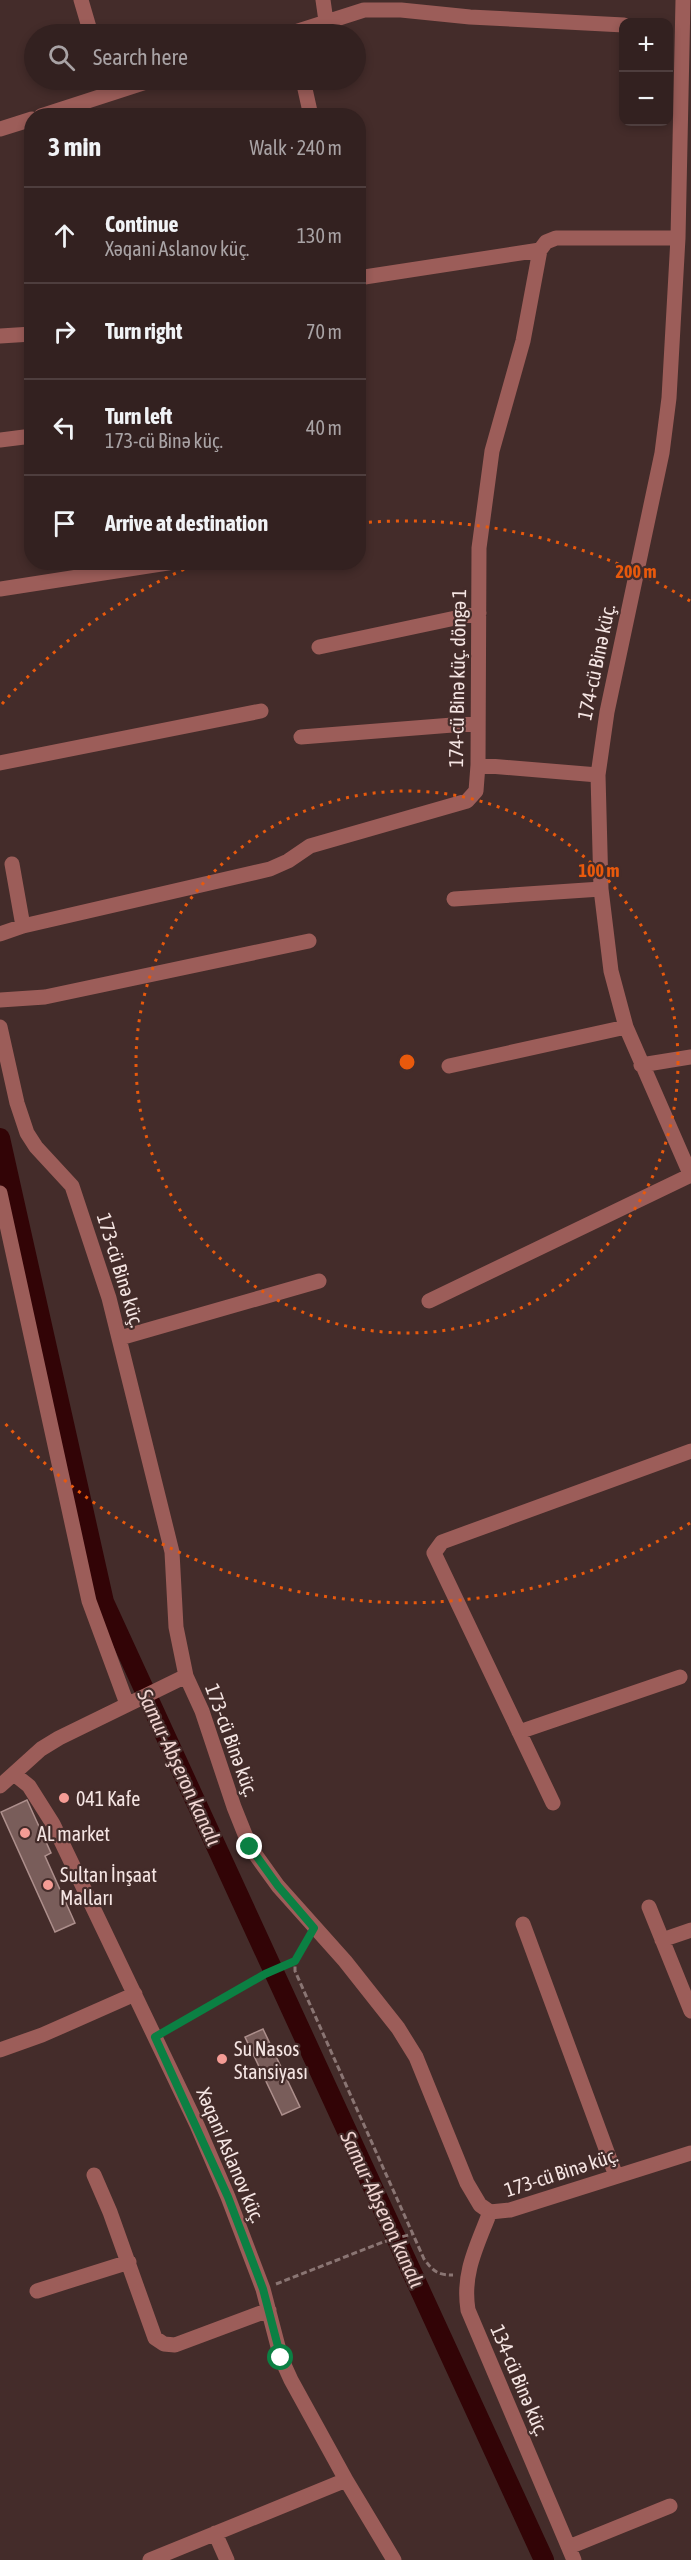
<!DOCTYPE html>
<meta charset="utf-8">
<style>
body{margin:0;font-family:"Asap Condensed",sans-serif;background:#3b2929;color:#f1f3f6}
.controls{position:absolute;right:18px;top:18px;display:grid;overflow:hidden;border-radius:12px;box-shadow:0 3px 9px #0003}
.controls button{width:54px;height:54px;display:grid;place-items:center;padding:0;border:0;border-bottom:2px solid #4e3e3e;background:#332120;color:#f1f3f6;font:30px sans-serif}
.stop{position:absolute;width:18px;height:18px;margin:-14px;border:4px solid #0b8043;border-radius:50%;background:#fff}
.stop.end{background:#0b8043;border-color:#fff;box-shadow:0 2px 6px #0008}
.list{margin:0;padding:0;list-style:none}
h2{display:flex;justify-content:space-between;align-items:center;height:78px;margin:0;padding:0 24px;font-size:26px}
h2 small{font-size:20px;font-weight:400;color:#a9a3a5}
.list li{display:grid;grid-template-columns:39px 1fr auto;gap:18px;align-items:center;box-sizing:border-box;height:96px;padding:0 24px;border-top:2px solid #4e3e3e}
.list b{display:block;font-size:22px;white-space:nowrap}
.list p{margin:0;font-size:20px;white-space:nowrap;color:#a9a3a5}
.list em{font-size:20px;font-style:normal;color:#a9a3a5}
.icon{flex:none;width:33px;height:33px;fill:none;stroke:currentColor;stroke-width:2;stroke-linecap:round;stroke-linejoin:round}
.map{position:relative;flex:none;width:691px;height:2560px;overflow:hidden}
.search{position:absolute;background:#332120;box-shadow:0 3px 9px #0003;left:24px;top:24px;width:342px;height:66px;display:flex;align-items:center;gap:15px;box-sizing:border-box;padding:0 21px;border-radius:33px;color:#a9a3a5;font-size:22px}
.panel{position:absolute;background:#332120;box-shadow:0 3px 9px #0003;left:24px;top:108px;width:342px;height:462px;border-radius:24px}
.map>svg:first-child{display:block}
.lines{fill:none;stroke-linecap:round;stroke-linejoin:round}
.canal{stroke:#320406;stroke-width:20}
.building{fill:#795d5a;stroke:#ad8f8c;stroke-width:1.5}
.path{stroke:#8a7573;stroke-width:3;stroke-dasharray:6 3;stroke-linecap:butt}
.minor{stroke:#9c5d59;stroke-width:15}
.route{stroke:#0b8043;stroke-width:8}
.ring{fill:none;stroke:#e8590c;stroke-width:3;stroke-dasharray:3 6}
.poi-dot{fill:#f59c95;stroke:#442c2a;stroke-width:2}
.labels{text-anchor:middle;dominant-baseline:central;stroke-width:4.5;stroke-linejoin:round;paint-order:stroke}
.street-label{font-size:20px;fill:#f5e5e3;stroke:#442c2a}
.poi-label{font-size:20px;fill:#f5e5e3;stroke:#442c2a;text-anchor:start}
.water-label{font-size:21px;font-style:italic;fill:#efd4d1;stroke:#442c2a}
.centre{fill:#e8590c;stroke:#442c2a;stroke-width:3}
.ring-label{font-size:18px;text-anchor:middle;font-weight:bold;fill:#e8590c;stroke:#442c2a;stroke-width:4.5;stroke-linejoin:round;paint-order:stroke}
</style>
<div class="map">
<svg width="691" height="2560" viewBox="0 0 691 2560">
<rect width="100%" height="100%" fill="#442c2a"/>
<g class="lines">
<!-- canal -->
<path class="canal" d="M0 1138 104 1602 544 2560"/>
</g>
<!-- building -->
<path class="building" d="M27 1800 51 1853 45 1856 75 1923 55 1932 1 1812Z
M263 2029 300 2107 282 2115 245 2037Z"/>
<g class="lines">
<!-- path -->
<path class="path" d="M305 1942 295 1961V1971L424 2259C433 2271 437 2275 453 2275
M167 2030 265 1974 295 1961
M276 2284 383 2242 412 2234"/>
<!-- minor -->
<path class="minor" d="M81 0 91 34
M323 0 326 21
M683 0 678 238 669 398 662 453 607 712 598 775 601 889 611 971 626 1027 691 1176
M289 34 364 10H401L470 17 624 25
M303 80 311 116
M41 116 152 80
M0 129 32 119
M358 278 540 250
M0 336 32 334
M0 440 32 436
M0 589 174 562
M319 647 479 613
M301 737 478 723
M0 763 261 711
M478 765 598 775
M12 864 23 926
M454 899 601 889
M0 934 23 926 270 869 288 861 310 846 467 801 476 791 478 765 479 548 492 451 523 341 540 250 546 242 556 238H678
M0 1000 45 997 309 941
M0 1027 17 1103 27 1133 36 1147 72 1186 109 1298 172 1552 176 1627 186 1676 202 1711 234 1807 250 1847 278 1886 345 1961 398 2028 416 2057 467 2183 480 2205 490 2212 510 2210 691 2153
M641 1065 691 1057
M449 1066 626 1027
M0 1193 89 1601 127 1704
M429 1301 691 1175
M120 1338 319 1281
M519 1732 680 1677
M14 1774 29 1786 53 1824 197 2125 228 2197 263 2289 281 2358 291 2380 346 2480 394 2560
M0 1786 41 1749 59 1738 186 1676
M553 1803 434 1553 442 1542 691 1451
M649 1907 691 2011
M523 1924 616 2176
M662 1940 691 1930
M0 2050 42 2035 135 1994
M94 2175 110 2212 155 2338 164 2344 175 2345 269 2310
M490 2212C477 2246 462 2273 468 2310L574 2560
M37 2291 129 2262
M215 2533 227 2560
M569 2547 670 2506
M150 2560 346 2480"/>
</g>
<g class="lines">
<!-- route -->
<path class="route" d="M250 1847 278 1886 314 1928 295 1961 265 1974 155 2037 228 2197 263 2289 281 2358"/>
</g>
<!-- distance rings -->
<g class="ring">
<circle cx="407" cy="1062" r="271"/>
<path d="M690 1523A541 541 0 0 1 2 1420M2 704A541 541 0 0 1 196 564M360 523A541 541 0 0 1 690 601"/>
</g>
<!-- markers -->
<g class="poi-dot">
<circle cx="64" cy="1798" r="6"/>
<circle cx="25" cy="1833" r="6"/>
<circle cx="48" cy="1885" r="6"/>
<circle cx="222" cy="2059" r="6"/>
</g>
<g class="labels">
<!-- street labels -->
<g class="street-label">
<text transform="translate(596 662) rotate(-78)">174-cü Binə küç.</text>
<text transform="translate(457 678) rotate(-89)">174-cü Binə küç. döngə 1</text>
<text transform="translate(121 1270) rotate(73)">173-cü Binə küç.</text>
<text transform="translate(232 1740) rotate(70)">173-cü Binə küç.</text>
<text transform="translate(231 2155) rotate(67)">Xəqani Aslanov küç.</text>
<text transform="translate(561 2172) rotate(-18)">173-cü Binə küç.</text>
<text transform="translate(520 2380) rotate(67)">134-cü Binə küç.</text>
</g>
<!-- poi labels -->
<g class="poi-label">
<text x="76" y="1798">041 Kafe</text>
<text x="37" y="1833">AL market</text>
<text x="60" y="1874">Sultan İnşaat<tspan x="60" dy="23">Malları</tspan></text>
<text x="234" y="2048">Su Nasos<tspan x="234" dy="23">Stansiyası</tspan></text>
</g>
<!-- water labels -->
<g class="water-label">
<text transform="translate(180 1767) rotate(65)">Samur-Abşeron kanalı</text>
<text transform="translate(383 2209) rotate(65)">Samur-Abşeron kanalı</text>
</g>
</g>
<circle cx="407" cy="1062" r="9" class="centre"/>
<g class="ring-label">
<text x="636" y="578">200 m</text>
<text x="599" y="877">100 m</text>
</g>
</svg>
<div class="controls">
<button>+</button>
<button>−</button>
</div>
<div class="stop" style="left:281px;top:2358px"></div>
<div class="stop end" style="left:250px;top:1847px"></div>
<div class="search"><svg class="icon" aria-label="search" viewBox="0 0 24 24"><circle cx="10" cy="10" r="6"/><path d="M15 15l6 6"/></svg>Search here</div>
<section class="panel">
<h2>3 min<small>Walk · 240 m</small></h2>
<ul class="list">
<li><svg class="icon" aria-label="ahead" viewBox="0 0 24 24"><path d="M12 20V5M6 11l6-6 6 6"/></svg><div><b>Continue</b><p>Xəqani Aslanov küç.</p></div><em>130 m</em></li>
<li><svg class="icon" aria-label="right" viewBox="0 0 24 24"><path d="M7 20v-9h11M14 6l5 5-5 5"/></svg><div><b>Turn right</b></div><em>70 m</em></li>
<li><svg class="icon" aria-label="left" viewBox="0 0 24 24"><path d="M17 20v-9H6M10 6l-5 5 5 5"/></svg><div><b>Turn left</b><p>173-cü Binə küç.</p></div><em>40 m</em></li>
<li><svg class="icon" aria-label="arrive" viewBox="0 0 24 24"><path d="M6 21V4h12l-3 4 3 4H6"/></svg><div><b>Arrive at destination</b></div></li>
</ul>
</section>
</div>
